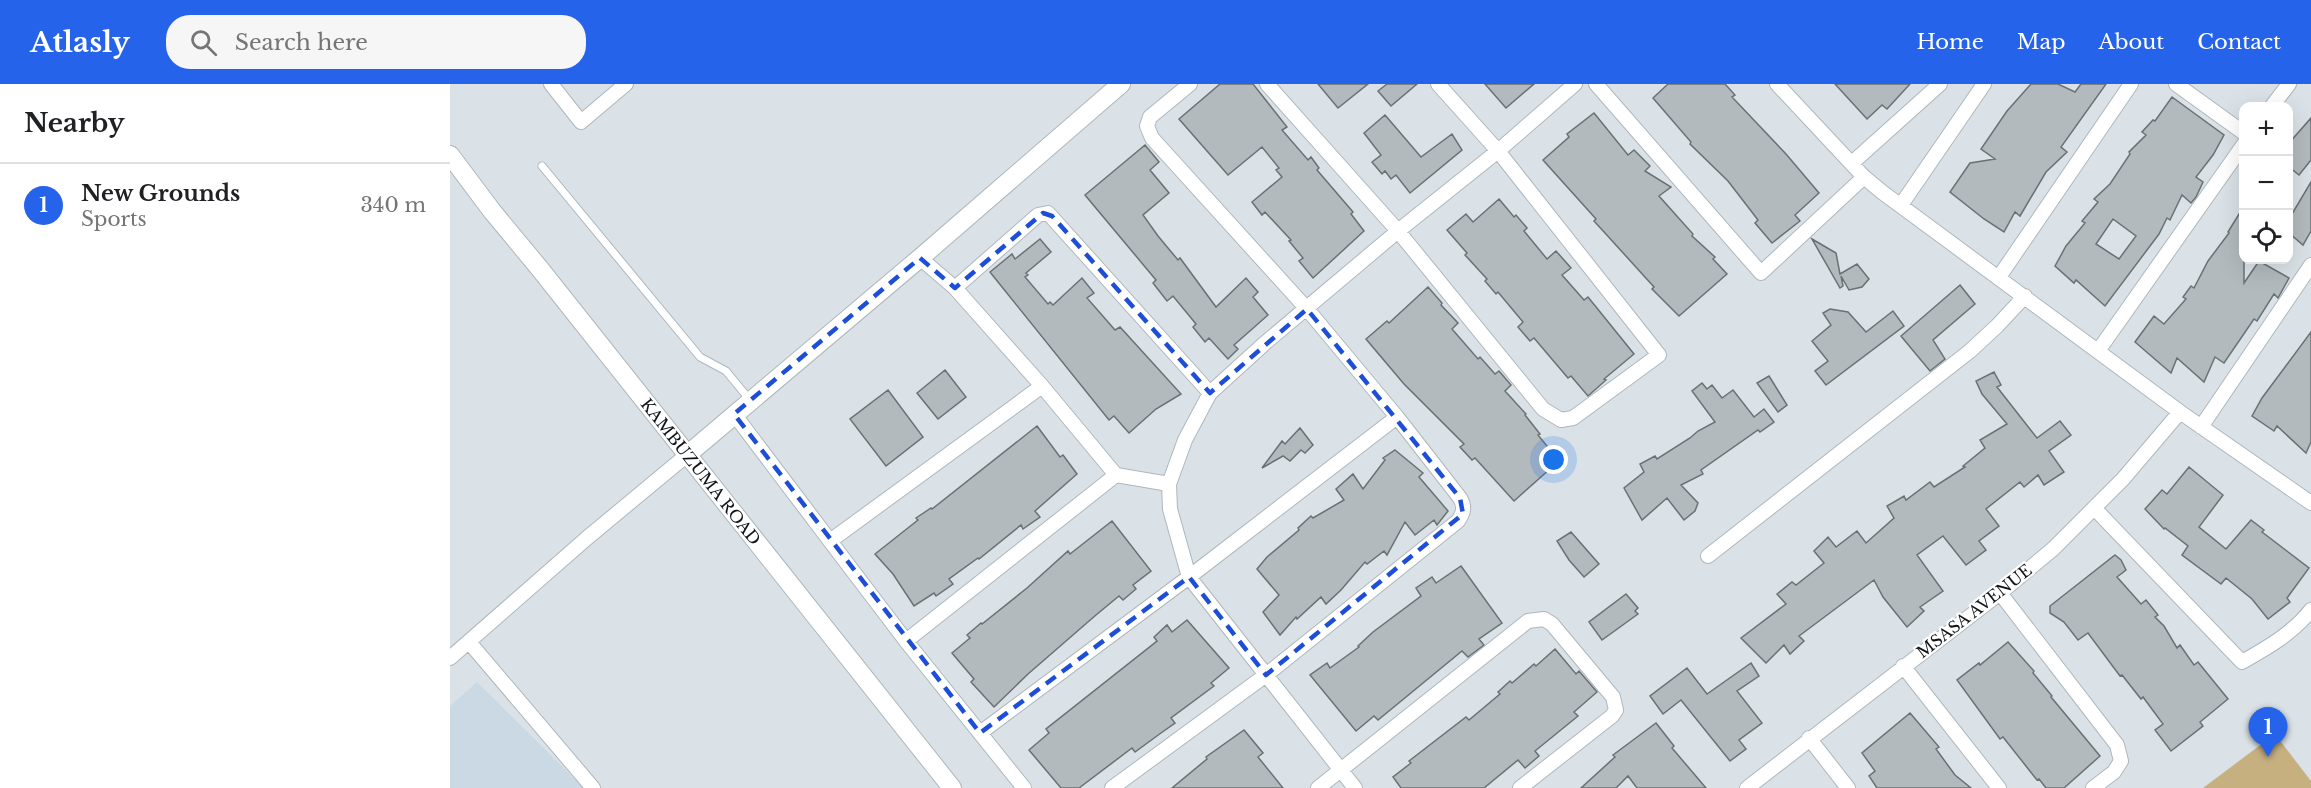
<!DOCTYPE html>
<meta charset="utf-8">
<style>
body{margin:0;font-family:"Libre Baskerville",serif;background:#f6f6f6;color:#202124}
.controls{position:absolute;right:18px;top:18px;display:grid;overflow:hidden;border-radius:12px;box-shadow:0 6px 24px #0002}
.controls button{width:54px;height:54px;display:grid;place-items:center;padding:0;border:0;border-bottom:2px solid #e0e0e0;background:#fff;color:#202124;font:30px sans-serif}
.you{position:absolute;left:1104px;top:376px;width:21px;height:21px;margin:-15px;border:4px solid #fff;border-radius:50%;background:#1a73e8;box-shadow:0 0 0 9px #1a73e833}
.badge{display:grid;place-items:center;width:39px;height:39px;border-radius:50%;background:#2563eb;color:#fff;font-size:20px;font-weight:700}
.pin{position:absolute;translate:-50% -50px;filter:drop-shadow(0 2px 3px #0008)}
.pin::after{content:'';position:absolute;top:32px;width:21px;height:18px;background:inherit;clip-path:polygon(0 0,100% 0,50% 100%)}
.list{margin:0;padding:0;list-style:none}
h2{display:flex;justify-content:space-between;align-items:center;height:78px;margin:0;padding:0 24px;font-size:26px}
h2 small{font-size:20px;font-weight:400;color:#757577}
.list li{display:grid;grid-template-columns:39px 1fr auto;gap:18px;align-items:center;box-sizing:border-box;height:84px;padding:0 24px;border-top:2px solid #e0e0e0}
.list b{display:block;font-size:22px;white-space:nowrap}
.list p{margin:0;font-size:20px;white-space:nowrap;color:#757577}
.list em{font-size:20px;font-style:normal;color:#757577}
.icon{flex:none;width:33px;height:33px;fill:none;stroke:currentColor;stroke-width:2;stroke-linecap:round;stroke-linejoin:round}
.map{position:relative;flex:none;width:1861px;height:704px;overflow:hidden}
header{display:flex;align-items:center;gap:36px;box-sizing:border-box;height:84px;padding:0 30px;background:#2563eb;color:#fff}
header strong{font-size:28px}
nav{display:flex;gap:33px;margin-inline-start:auto;font-size:21px}
.search{width:420px;height:54px;background:#f6f6f6;display:flex;align-items:center;gap:15px;box-sizing:border-box;padding:0 21px;border-radius:24px;color:#757577;font-size:22px}
main{display:flex}
aside{flex:1;background:#fff}
.map>svg:first-child{display:block}
.built{fill:#cad9e3}
.green{fill:#c6b080}
.building{fill:#b2babe;stroke:#6a7175;stroke-width:1.5;fill-rule:evenodd}
.lines{fill:none;stroke-linecap:round;stroke-linejoin:round}
.lane-casing{stroke:#afb7bc;stroke-width:9}
.street-casing{stroke:#afb7bc;stroke-width:16}
.secondary-casing{stroke:#afb7bc;stroke-width:20}
.lane{stroke:#fff;stroke-width:7}
.street{stroke:#fff;stroke-width:14}
.secondary{stroke:#fff;stroke-width:18}
.marked{fill:none;stroke:#1d4ed8;stroke-width:4.5;stroke-dasharray:12 8;stroke-linejoin:round}
.labels{text-anchor:middle;dominant-baseline:central;stroke-width:4.5;stroke-linejoin:round;paint-order:stroke}
.street-label{font-size:16px;fill:#111416;stroke:#fff}
</style>
<header>
<strong>Atlasly</strong>
<div class="search"><svg class="icon" aria-label="search" viewBox="0 0 24 24"><circle cx="10" cy="10" r="6"/><path d="M15 15l6 6"/></svg>Search here</div>
<nav><a>Home</a><a>Map</a><a>About</a><a>Contact</a></nav>
</header>
<main>
<aside>
<h2>Nearby<small></small></h2>
<ul class="list">
<li><span class="badge">1</span><div><b>New Grounds</b><p>Sports</p></div><em>340 m</em></li>
</ul>
</aside>
<div class="map">
<svg width="1861" height="704" viewBox="0 0 1861 704">
<rect width="100%" height="100%" fill="#dae2e7"/>
<!-- built -->
<path class="built" d="M27 598 134 704H0V622Z"/>
<!-- green -->
<path class="green" d="M1825 650 1861 697V704H1753Z"/>
<!-- building -->
<path class="building" d="M770 0H803L837 43 832 46 858 76 861 73 869 84 867 86 903 128 901 130 914 147 863 194 849 177 853 174 839 157 841 156 815 128 812 131 802 118 832 93 826 86 829 84 812 63 778 91 729 35Z
M868 0H918L888 24Z
M937 0H967L941 22 928 7Z
M1035 0H1084L1056 24Z
M1218 0H1275L1285 11 1282 13 1336 70 1369 109 1345 131 1350 137 1322 159 1305 139 1308 136 1278 97 1240 60 1241 58 1203 14Z
M1385 0H1460L1437 25 1432 21 1417 35Z
M1581 0H1608L1625 8 1631 0H1656L1611 63 1617 68 1596 88 1570 132 1565 128 1554 148 1534 135 1500 108 1520 79 1545 75 1531 65 1557 27Z
M1722 13 1774 51 1763 71 1746 93 1753 98 1746 113 1741 119 1732 111 1720 136 1717 134 1709 150 1655 222 1626 196 1624 199 1605 182 1616 162 1635 139 1632 137 1648 118 1644 115 1660 100 1680 70 1679 68 1696 51 1692 48 1703 36 1705 37ZM1663 135 1686 152 1669 175 1646 160Z
M1144 29 1178 71 1184 66 1200 82 1195 87 1221 103 1209 112 1243 150 1242 152 1265 173 1263 175 1277 190 1229 232 1202 205 1204 203 1155 149 1144 137 1146 135 1093 76 1119 53 1117 50Z
M935 31 971 73 1002 50 1012 66 960 109 946 91 941 95 935 87 932 90 922 78 931 71 914 49Z
M1861 34V76L1849 91 1839 83V59Z
M695 61 709 78 700 86 719 109 693 131 708 152 728 176 730 174 766 223 796 194 808 208 803 213 818 231 784 261 788 265 778 275 759 254 755 258 743 243 746 240 723 212 717 217 703 199 706 196 635 111Z
M1861 98V147L1853 161 1839 149V135Z
M1049 115 1064 133 1066 131 1077 144 1074 147 1097 175 1106 167 1121 184 1112 191 1134 216 1138 213 1184 270 1154 295 1156 296 1138 312 1121 292 1118 294 1084 254 1080 257 1068 243 1073 238 1048 208 1046 210 1035 197 1037 195 1015 171 1017 169 997 146 1016 130 1023 138Z
M1794 122V199L1809 177 1839 194 1828 214 1824 210 1807 237 1804 235 1774 279 1765 273 1754 298 1727 274 1721 289 1685 258 1704 232 1714 240 1736 215 1733 213 1741 202 1744 204 1758 177 1779 149 1778 148Z
M590 155 601 168 576 189 578 191 575 193 598 220 600 218 603 221 632 194 644 209 637 214 665 246 670 243 731 310 706 325 679 349 664 332 659 336 540 188 562 170 565 175Z
M1362 155 1386 169 1390 190 1407 180 1419 195 1412 203 1399 206 1391 192 1393 202 1390 204Z
M1510 201 1525 220 1483 256 1495 275 1480 287 1451 252Z
M978 203 992 219 991 221 1008 239 1002 245 1028 275 1030 273 1045 290 1049 287 1061 301 1055 307 1076 330 1075 331 1090 350 1088 351 1109 377 1064 417 1025 374 1022 376 1010 363 1014 360 954 300 916 255 937 237 939 239Z
M1380 225 1398 228 1416 248 1443 227 1454 242 1376 301 1365 287 1378 277 1362 257 1381 241 1373 229Z
M1861 248V358L1856 369 1827 342 1824 347 1802 332 1812 314Z
M495 286 516 313 488 335 467 309Z
M1544 288 1551 301 1547 303 1587 354 1610 337 1621 351 1599 367 1614 388 1594 401 1588 391 1574 403 1570 398 1536 425 1549 442 1529 457 1536 466 1516 481 1493 452 1467 471 1493 507 1470 523 1474 527 1457 543 1433 513 1424 496 1349 552 1354 557 1340 570 1334 561 1316 579 1291 554 1336 520 1327 510 1342 498 1346 501 1374 479 1364 467 1378 453 1386 463 1407 447 1416 459 1444 434 1437 422 1454 412 1456 416 1480 398 1484 403 1515 383 1513 382 1535 364 1530 356 1557 340 1532 310 1526 297Z
M1319 292 1337 321 1328 328 1307 299Z
M1252 299 1257 305 1262 301 1272 314 1283 306 1304 333 1314 325 1324 338 1310 348 1308 346 1251 386 1253 390 1231 401 1248 419 1245 427 1234 436 1217 414 1192 436 1174 404 1194 388 1190 380 1205 372 1207 375 1240 354 1248 347 1265 338 1242 307Z
M438 306 473 353 436 382 400 335Z
M587 342 610 373 613 371 627 390 585 427 590 433 573 445 571 441 529 475 528 474 499 495 503 500 486 512 484 509 464 522 443 490 425 470 468 436 466 434 481 424 482 425Z
M850 344 863 361 855 369 851 366 840 377 833 372 812 384 832 357 835 360Z
M945 366 973 389 969 393 998 427 987 441 984 436 965 451 955 438 937 471 934 467 917 480 915 478 891 506 876 520 871 513 847 535 846 533 830 551 813 528 829 511 807 485 817 473 849 446 848 444 861 432 863 434 894 416 886 405 903 390 913 405 935 376 933 374Z
M1739 383 1773 411 1749 443 1776 465 1801 436 1814 446 1812 448 1859 484 1837 514 1840 518 1818 535 1802 515 1776 494 1771 500 1732 471 1738 462 1715 444 1714 445 1695 425 1712 406 1717 410Z
M662 437 701 487 683 501 686 505 673 516 669 512 646 531 578 590 544 623 521 598 524 595 502 569 520 554 517 551 531 539 532 540 577 504 618 467 620 470Z
M1121 448 1149 480 1134 493 1119 476 1107 457Z
M1665 471 1671 476 1676 486 1667 493 1691 520 1696 516 1708 531 1705 533 1714 542 1727 564 1730 561 1744 581 1748 578 1778 615 1750 638 1753 642 1721 667 1705 646 1713 640 1693 613 1691 615 1672 591 1670 592 1638 549 1628 556 1614 538 1600 529V522Z
M1011 482 1052 539 1029 555 1034 561 1018 573 1012 567 928 636 924 632 906 647 860 591 877 579 880 584 909 563 908 562 923 548 971 512 966 504 982 493 986 499Z
M1176 510 1188 524 1185 527 1188 530 1152 556 1139 538Z
M737 536 779 584 761 599 764 602 721 634 725 639 711 649 685 668 682 664 629 704H611L579 666 599 649 596 645 707 557 704 553 717 541 722 548Z
M1558 558 1584 587 1583 589 1602 612 1601 613 1650 672 1614 704H1596L1589 695 1587 696 1553 653 1550 655 1507 596 1529 579 1530 581Z
M1105 565 1126 590 1129 587 1147 608 1124 628 1128 632 1085 667 1089 672 1075 684 1068 676 1034 704H951L943 693 961 679 959 677 1016 633 1019 636 1050 610 1048 608 1060 597 1062 599 1084 580 1086 582Z
M1301 579 1309 592 1287 607 1312 639 1289 656 1296 665 1280 677 1231 616 1213 630 1200 612 1237 584 1257 610Z
M1460 629 1489 663 1486 665 1505 691 1521 704H1427L1419 692 1425 687 1412 669Z
M1206 639 1224 662 1222 664 1256 704H1187L1178 692 1166 704H1131L1165 673 1163 671Z
M794 646 813 669 808 673 833 704H722L757 675 756 673Z"/>
<g class="lines">
<!-- lane casing -->
<g class="lane-casing">
<path id="lane" d="M92 82 250 273 276 287 300 316"/>
</g>
<!-- street casing -->
<g class="street-casing">
<path id="street" d="M101 0 131 38 176 0
M817 0 948 147 1093 325 1111 336 1123 334 1209 271 1048 67 988 0
M1146 0 1311 189 1414 93
M1327 0 1414 93 1432 108 1730 328 1861 419
M1726 0 1794 49
M1822 22 1839 0
M1402 79 1490 0
M1451 121 1534 0
M470 174 505 204
M1549 193 1681 0
M1648 267 1794 60
M284 330 380 457
M1751 343 1861 181
M719 400 666 391 592 302 505 204 588 131 598 129 760 309
M1645 425 1792 578C1817 564 1843 549 1861 526
M1258 472 1520 267 1547 242 1575 212
M1550 509 1667 661 1671 677 1664 688 1643 704
M456 557 666 391
M19 558 143 704
M0 574 137 454 237 371
M1453 582 1549 704
M530 649 739 493 947 333
M1359 654 1398 704
M574 704 456 557 380 457 592 302
M662 704 816 591 1008 437C1014 428 1015 423 1010 414L947 333 857 225 702 54 697 42 700 33 740 0
M868 704 1078 537 1094 535 1102 540 1163 613 1166 626 1162 632 1070 704
M905 704 739 493 720 425 719 400 735 356 760 309 815 259 948 147 1048 67 1125 0
M1297 704 1550 509 1603 465 1673 395 1730 328"/>
</g>
<!-- secondary casing -->
<g class="secondary-casing">
<g id="secondary">
<path id="s1" d="M0 71 42 127 90 185 502 704"/>
<path d="M237 371 470 174 671 0"/>
</g>
</g>
<!-- lane -->
<use href="#lane" class="lane"/>
<!-- street -->
<use href="#street" class="street"/>
<!-- secondary -->
<use href="#secondary" class="secondary"/>
</g>
<!-- marked area -->
<path class="marked" d="M593 129 602 132 760 309 857 225 1010 414 1013 430 816 591 739 493 530 649 284 330 470 174 505 204Z"/>
<g class="labels">
<!-- street labels -->
<g class="street-label">
<text stroke="none"><textPath href="#s1" startOffset="404">KAMBUZUMA ROAD</textPath></text>
<text transform="translate(1524 527) rotate(-38)">MSASA AVENUE</text>
</g>
</g>
</svg>
<div class="controls">
<button>+</button>
<button>−</button>
<button><svg class="icon" aria-label="locate" viewBox="0 0 24 24"><circle cx="12" cy="12" r="6"/><path d="M12 2v4M12 18v4M2 12h4M18 12h4"/></svg></button>
</div>
<div class="you"></div>
<div class="pin badge" style="left:1818px;top:673px">1</div>
</div>
</main>
